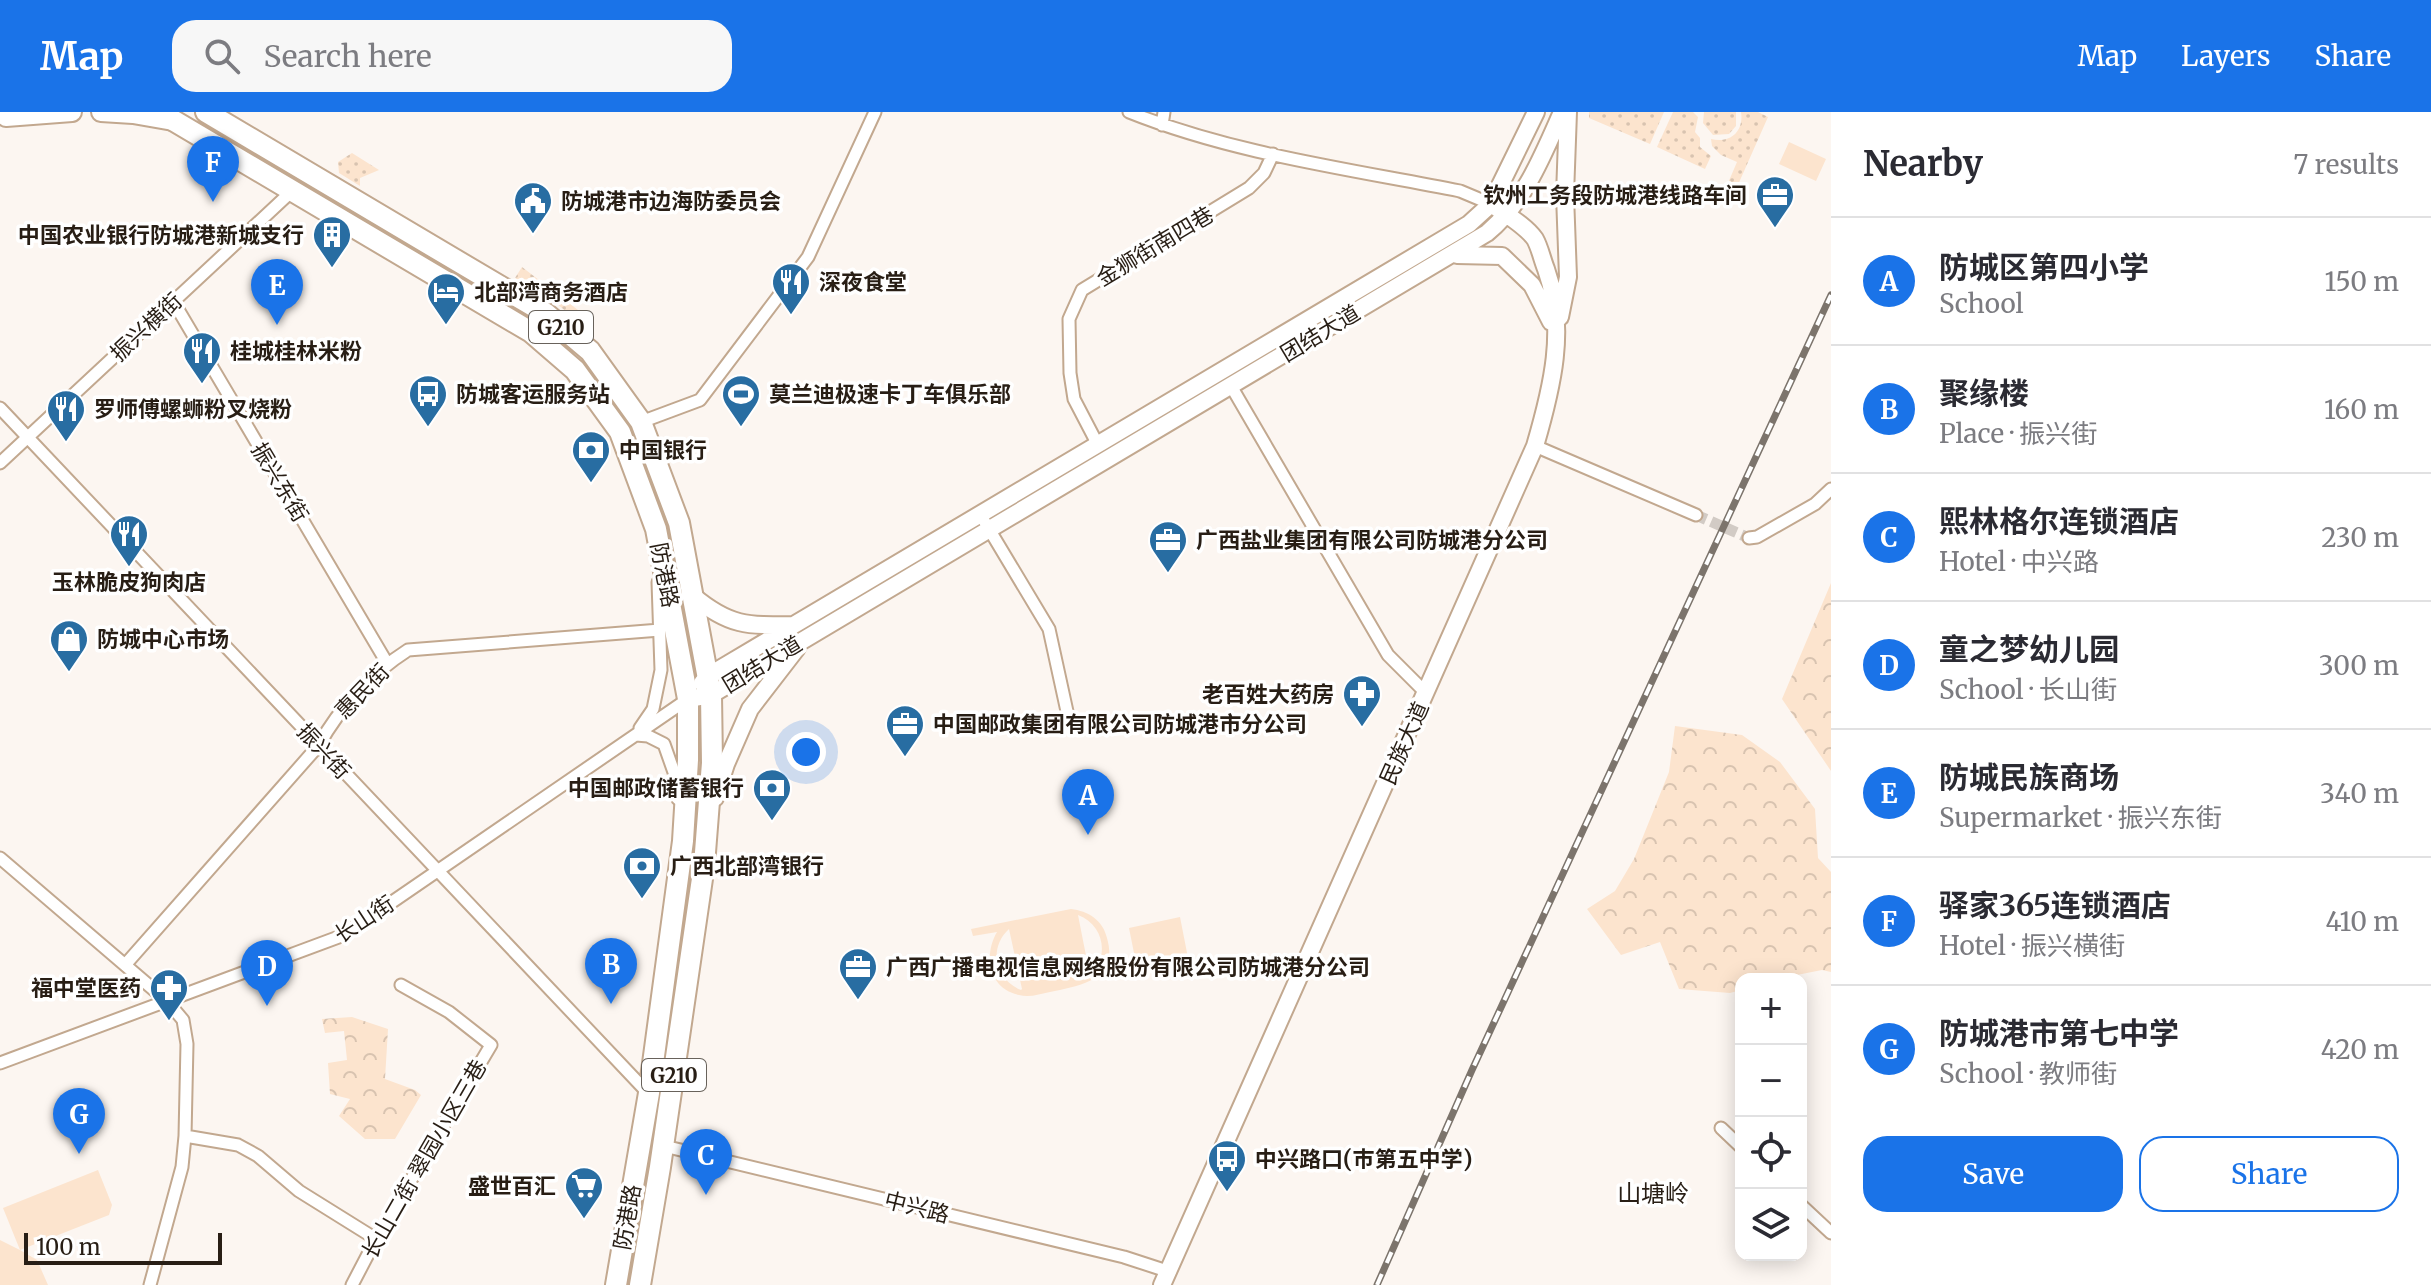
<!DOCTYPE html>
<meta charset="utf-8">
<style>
body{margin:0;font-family:Merriweather,"Noto Sans SC",serif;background:#f7f7f7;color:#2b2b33}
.controls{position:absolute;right:24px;bottom:24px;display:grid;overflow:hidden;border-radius:16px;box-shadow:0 4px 20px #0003}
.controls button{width:72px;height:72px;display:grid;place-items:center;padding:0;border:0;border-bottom:2px solid #e1e1e2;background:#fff;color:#2b2b33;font:40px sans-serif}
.scale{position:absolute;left:24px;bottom:20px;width:198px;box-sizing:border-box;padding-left:8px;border:4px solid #281e15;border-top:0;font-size:22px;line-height:28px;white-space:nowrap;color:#281e15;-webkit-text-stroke:6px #fff;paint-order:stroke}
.you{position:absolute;left:806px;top:640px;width:28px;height:28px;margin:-20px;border:6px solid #fff;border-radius:50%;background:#1a73e8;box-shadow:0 0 0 12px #1a73e833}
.badge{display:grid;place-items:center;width:52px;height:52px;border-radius:50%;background:#1a73e8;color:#fff;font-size:26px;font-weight:700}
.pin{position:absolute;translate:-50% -66px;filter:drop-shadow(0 2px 4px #0008)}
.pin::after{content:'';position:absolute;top:42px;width:28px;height:24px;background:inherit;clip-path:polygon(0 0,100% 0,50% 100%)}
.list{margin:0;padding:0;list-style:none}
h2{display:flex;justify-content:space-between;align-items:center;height:104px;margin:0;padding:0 32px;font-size:34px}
h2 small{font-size:26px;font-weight:400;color:#7c7c81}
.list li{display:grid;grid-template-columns:52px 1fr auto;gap:24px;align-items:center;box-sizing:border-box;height:128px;padding:0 32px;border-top:2px solid #e1e1e2}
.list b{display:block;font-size:30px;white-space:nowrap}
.list p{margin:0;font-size:26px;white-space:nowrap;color:#7c7c81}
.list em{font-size:26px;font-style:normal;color:#7c7c81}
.actions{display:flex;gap:16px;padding:24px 32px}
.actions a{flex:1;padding:18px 0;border:2px solid #1a73e8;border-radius:24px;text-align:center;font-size:28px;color:#1a73e8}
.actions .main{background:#1a73e8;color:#fff}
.icon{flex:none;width:44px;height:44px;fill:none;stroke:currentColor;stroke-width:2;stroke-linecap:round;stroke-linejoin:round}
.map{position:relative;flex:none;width:1831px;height:1173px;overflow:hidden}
header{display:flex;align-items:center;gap:48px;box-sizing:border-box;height:112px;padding:0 40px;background:#1a73e8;color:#fff}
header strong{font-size:38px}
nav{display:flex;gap:44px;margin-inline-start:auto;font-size:28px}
.search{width:560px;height:72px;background:#f7f7f7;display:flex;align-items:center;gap:20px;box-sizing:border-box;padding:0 28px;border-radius:24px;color:#7c7c81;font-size:30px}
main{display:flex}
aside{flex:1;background:#fff}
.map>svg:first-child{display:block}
.grass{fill:url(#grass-dots)}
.forest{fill:url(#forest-crowns)}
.green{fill:#fce4ce;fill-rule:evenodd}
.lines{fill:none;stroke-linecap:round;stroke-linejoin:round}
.street-tunnel{stroke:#d2cbc5;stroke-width:11;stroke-dasharray:11 5.5;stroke-linecap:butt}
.street-casing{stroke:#c2a88f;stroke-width:15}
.secondary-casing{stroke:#c2a88f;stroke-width:20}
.primary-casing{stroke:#c2a88f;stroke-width:22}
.highway-casing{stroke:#c2a88f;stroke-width:24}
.street{stroke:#fff;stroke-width:11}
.secondary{stroke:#fff;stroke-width:16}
.primary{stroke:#fff;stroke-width:18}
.highway{stroke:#fff;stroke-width:20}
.rail-casing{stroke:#7c746c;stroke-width:7}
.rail{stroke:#fff;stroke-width:4;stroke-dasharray:12;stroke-linecap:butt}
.labels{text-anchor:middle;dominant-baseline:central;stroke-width:7;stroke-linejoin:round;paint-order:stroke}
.shield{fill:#fff;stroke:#68625b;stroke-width:2}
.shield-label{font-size:20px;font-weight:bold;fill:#281e15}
.poi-label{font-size:22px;font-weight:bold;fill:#281e15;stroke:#fff;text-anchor:start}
.street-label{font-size:22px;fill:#281e15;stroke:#fff}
.neighbourhood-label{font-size:24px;fill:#281e15;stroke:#fff}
</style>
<header>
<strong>Map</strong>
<div class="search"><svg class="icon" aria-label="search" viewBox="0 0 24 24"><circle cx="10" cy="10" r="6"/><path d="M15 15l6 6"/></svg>Search here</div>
<nav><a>Map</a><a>Layers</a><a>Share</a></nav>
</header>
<main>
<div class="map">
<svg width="1831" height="1173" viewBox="0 0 1831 1173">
<defs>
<pattern id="grass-dots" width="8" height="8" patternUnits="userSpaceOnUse" patternTransform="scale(2)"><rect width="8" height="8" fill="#fce4ce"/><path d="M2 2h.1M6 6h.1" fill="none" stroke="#d8c3b0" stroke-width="1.8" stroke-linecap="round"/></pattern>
<pattern id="forest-crowns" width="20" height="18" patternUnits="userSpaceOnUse" patternTransform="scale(2)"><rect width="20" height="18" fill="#fce4ce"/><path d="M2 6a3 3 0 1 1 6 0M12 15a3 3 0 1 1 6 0" fill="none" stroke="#d8c3b0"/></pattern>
</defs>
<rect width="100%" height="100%" fill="#fcf6f1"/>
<!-- grass -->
<path class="grass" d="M1589 0H1664L1650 32 1589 6Z
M1673 0H1693L1698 5 1695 20 1700 26V35L1711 44 1705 57 1657 35Z
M1704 0H1736V14L1729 22 1713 23 1703 11Z
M1741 0H1758L1768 5 1737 75 1728 71 1737 50 1721 43 1712 34 1711 27C1731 32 1744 19 1741 0Z
M352 41 379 58 360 66V74L339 61 338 50Z
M522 155 578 198 573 205 552 188 515 166Z"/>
<!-- forest -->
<path class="forest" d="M1831 471V659L1782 587Z
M1675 614 1742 623 1780 650 1815 697 1818 746 1831 760V860L1822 858 1777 867H1741V878L1730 881 1679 877 1660 830 1621 843 1587 797 1615 779 1634 747 1669 660Z
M352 905 388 917 385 967 415 978 421 983 395 1027H365L339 1004 350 987 330 982 328 951 347 948 344 919 325 921 322 907Z"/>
<!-- green -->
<path class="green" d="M1789 30 1826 47 1816 69 1779 52Z
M1071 797C1088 799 1103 808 1107 826 1119 868 1080 874 1050 880 1040 882 1029 886 1019 883 989 877 983 844 997 820L973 824 971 817ZM1078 803C1104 813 1110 844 1090 864ZM1009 817 1022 877 1021 878C995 868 988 836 1009 817Z
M1180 805 1189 851 1138 861 1129 816Z
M98 1058 112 1093 109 1103 20 1138 37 1148 48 1173H0V1128L20 1138 3 1096Z"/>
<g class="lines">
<!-- street-tunnel -->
<path class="street-tunnel" d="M1696 403 1749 426"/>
<!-- street casing -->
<g class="street-casing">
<path id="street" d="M1129 0C1234 42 1349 57 1460 79L1491 92
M1162 13 1164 0
M173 189 387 551
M1231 274 1388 543 1426 581
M0 296 648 981
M641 310 700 288 808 145 875 0
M1098 333 1074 287 1070 261 1069 207 1082 178 1249 76 1264 61 1273 42
M1535 334 1696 403
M0 351 292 79
M980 402 1049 517 1068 604
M1749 426 1757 425 1815 392 1831 377
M640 616 653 597 661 558 658 470
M636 623 648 624 664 632 676 666 678 687
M0 746 167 889 183 908 187 932 185 1024 182 1055 150 1173
M125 853 319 633C339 596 372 561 408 538L660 518
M0 951 344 823 688 587
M1721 1016 1741 1035
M185 1024 238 1033 258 1044 299 1079 376 1127
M664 1034 1124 1145 1170 1160
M1801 1093 1831 1121
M352 1173 376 1127 491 933 449 900 401 873"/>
</g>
<!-- secondary casing -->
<g class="secondary-casing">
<path id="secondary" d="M1457 143 1502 144 1532 173 1551 210
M1560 205 1568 165 1565 83 1568 0
M693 484C729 514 747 514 793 513
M702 571 708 564 1469 112 1491 92 1536 0
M688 587 711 583 1487 121C1525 89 1542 45 1562 0
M715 686 726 652 750 597 797 536
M1162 1173 1535 334C1552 276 1567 216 1546 157 1542 147 1540 136 1535 127 1525 113 1505 102 1491 92"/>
</g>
<!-- primary casing -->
<g class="primary-casing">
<path id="primary" d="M101 0 133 2 173 9
M6 5 72 0"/>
</g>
<!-- highway casing -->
<g class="highway-casing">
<path id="highway" d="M159 0 531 220 575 258 620 320 656 417 688 587V648L683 729 649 981 616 1173
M206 0 545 201 590 239 641 310 679 411 711 583 712 651 704 753 660 1055 640 1173"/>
</g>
<!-- street -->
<use href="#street" class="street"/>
<!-- secondary -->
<use href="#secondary" class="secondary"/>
<!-- primary -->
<use href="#primary" class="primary"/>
<!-- highway -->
<use href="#highway" class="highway"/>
<!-- rail casing -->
<g class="rail-casing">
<path id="rail" d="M1377 1173 1472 958 1831 183"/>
</g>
<!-- rail -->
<use href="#rail" class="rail"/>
</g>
<!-- icons -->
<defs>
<g id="office-pin" transform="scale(2)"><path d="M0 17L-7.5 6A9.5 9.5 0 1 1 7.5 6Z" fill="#286da2" stroke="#fff"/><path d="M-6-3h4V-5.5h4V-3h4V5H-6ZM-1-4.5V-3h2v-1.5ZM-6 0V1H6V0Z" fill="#fff"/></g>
<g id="civic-pin" transform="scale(2)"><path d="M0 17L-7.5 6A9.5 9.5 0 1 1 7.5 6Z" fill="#286da2" stroke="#fff"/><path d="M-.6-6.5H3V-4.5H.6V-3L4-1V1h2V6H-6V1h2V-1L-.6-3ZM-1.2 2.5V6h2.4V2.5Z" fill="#fff"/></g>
<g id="building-pin" transform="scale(2)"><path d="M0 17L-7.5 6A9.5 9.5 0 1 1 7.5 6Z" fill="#286da2" stroke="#fff"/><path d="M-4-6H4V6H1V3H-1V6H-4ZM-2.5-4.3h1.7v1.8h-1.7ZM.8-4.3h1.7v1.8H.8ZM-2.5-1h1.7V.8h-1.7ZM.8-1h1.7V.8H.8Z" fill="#fff"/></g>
<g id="restaurant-pin" transform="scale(2)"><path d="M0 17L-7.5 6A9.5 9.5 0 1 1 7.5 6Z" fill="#286da2" stroke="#fff"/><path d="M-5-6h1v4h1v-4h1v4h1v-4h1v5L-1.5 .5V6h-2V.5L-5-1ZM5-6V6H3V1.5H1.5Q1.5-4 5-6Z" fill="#fff"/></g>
<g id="hotel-pin" transform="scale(2)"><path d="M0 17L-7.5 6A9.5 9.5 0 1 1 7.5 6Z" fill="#286da2" stroke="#fff"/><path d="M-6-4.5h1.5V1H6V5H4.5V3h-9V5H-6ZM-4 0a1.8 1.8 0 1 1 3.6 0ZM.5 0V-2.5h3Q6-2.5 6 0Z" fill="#fff"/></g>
<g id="bus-pin" transform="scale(2)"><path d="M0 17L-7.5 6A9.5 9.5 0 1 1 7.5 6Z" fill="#286da2" stroke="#fff"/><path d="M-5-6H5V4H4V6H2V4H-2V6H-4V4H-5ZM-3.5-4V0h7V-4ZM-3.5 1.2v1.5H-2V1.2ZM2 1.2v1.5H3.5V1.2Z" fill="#fff"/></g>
<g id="stadium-pin" transform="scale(2)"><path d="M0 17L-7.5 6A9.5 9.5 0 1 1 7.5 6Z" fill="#286da2" stroke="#fff"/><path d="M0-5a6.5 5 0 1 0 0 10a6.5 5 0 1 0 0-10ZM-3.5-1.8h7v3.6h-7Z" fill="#fff"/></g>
<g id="bank-pin" transform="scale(2)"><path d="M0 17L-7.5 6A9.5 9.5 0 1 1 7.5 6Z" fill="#286da2" stroke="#fff"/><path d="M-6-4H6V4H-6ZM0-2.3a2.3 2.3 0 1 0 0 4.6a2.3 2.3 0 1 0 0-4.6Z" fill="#fff"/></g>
<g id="shop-pin" transform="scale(2)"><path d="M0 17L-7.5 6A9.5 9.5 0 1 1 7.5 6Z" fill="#286da2" stroke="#fff"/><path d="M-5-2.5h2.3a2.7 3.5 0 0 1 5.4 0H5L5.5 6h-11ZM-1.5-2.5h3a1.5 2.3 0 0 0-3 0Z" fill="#fff"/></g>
<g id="pharmacy-pin" transform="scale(2)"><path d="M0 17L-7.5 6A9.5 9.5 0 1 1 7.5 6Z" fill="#286da2" stroke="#fff"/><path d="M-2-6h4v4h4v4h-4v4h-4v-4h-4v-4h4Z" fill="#fff"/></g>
<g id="supermarket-pin" transform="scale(2)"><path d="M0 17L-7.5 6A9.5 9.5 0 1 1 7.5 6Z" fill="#286da2" stroke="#fff"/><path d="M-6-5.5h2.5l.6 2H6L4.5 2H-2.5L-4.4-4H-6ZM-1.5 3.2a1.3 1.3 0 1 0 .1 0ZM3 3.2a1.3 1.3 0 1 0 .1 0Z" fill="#fff"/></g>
</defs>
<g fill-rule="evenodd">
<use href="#office-pin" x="1775" y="83"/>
<use href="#civic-pin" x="533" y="89"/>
<use href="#building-pin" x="332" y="123"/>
<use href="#restaurant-pin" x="791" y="170"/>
<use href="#hotel-pin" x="446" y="180"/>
<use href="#restaurant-pin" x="202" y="239"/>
<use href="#bus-pin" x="428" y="282"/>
<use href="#stadium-pin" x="741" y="282"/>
<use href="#restaurant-pin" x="66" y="297"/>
<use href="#bank-pin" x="591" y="338"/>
<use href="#restaurant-pin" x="129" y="422"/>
<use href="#office-pin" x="1168" y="428"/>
<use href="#shop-pin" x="69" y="527"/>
<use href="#pharmacy-pin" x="1362" y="582"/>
<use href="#office-pin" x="905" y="612"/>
<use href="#bank-pin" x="772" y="676"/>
<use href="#bank-pin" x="642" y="754"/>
<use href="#office-pin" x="858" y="855"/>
<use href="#pharmacy-pin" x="169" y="876"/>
<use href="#bus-pin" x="1227" y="1047"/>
<use href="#supermarket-pin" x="584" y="1074"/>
</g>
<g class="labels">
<!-- shield labels -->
<g class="shield">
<rect x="529" y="199" width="64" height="32" rx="6"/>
<rect x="642" y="947" width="64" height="32" rx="6"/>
</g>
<g class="shield-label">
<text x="561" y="215">G210</text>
<text x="674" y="963">G210</text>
</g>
<!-- poi labels -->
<g class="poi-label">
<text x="1747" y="83" text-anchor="end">钦州工务段防城港线路车间</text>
<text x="561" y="89">防城港市边海防委员会</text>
<text x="304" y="123" text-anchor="end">中国农业银行防城港新城支行</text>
<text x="819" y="170">深夜食堂</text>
<text x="474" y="180">北部湾商务酒店</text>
<text x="230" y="239">桂城桂林米粉</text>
<text x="456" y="282">防城客运服务站</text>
<text x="769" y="282">莫兰迪极速卡丁车俱乐部</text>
<text x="94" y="297">罗师傅螺蛳粉叉烧粉</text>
<text x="619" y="338">中国银行</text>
<text x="1196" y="428">广西盐业集团有限公司防城港分公司</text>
<text x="129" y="470" text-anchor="middle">玉林脆皮狗肉店</text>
<text x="97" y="527">防城中心市场</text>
<text x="1334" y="582" text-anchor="end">老百姓大药房</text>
<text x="933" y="612">中国邮政集团有限公司防城港市分公司</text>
<text x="744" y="676" text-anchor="end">中国邮政储蓄银行</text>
<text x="670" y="754">广西北部湾银行</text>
<text x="886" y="855">广西广播电视信息网络股份有限公司防城港分公司</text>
<text x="141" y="876" text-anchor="end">福中堂医药</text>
<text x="1255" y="1047">中兴路口(巿第五中学)</text>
<text x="556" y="1074" text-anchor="end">盛世百汇</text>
</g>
<!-- street labels -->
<g class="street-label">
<text transform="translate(1155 134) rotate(-31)">金狮街南四巷</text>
<text transform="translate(146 215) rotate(-43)">振兴横街</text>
<text transform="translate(1320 221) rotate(-31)">团结大道</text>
<text transform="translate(280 370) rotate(59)">振兴东街</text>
<text transform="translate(665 463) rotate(79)">防港路</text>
<text transform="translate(762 552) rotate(-31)">团结大道</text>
<text transform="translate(362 579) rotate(-46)">惠民街</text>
<text transform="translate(1404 631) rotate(-66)">民族大道</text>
<text transform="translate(324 639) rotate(47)">振兴街</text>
<text transform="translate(364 807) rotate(-33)">长山街</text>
<text transform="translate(424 1047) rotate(-60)">长山二街 翠园小区三巷</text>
<text transform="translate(917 1095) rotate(14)">中兴路</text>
<text transform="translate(627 1105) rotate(-80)">防港路</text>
</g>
<!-- neighbourhood labels -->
<g class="neighbourhood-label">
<text x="1653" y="1081">山塘岭</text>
</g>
</g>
</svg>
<div class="controls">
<button>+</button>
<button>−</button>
<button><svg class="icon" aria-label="locate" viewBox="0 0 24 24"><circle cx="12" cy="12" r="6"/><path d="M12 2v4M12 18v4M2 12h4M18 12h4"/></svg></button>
<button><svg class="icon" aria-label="layers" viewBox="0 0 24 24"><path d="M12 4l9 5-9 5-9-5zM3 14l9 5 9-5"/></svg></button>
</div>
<div class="scale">100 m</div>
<div class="you"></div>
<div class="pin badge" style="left:1088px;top:723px">A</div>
<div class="pin badge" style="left:611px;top:892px">B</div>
<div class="pin badge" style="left:706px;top:1083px">C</div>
<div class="pin badge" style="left:267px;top:894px">D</div>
<div class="pin badge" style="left:277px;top:213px">E</div>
<div class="pin badge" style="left:213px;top:90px">F</div>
<div class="pin badge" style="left:79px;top:1042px">G</div>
</div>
<aside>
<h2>Nearby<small>7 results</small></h2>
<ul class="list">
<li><span class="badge">A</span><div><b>防城区第四小学</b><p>School</p></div><em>150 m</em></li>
<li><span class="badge">B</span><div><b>聚缘楼</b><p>Place · 振兴街</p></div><em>160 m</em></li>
<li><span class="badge">C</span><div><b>熙林格尔连锁酒店</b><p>Hotel · 中兴路</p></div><em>230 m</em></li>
<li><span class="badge">D</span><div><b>童之梦幼儿园</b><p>School · 长山街</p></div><em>300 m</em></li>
<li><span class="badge">E</span><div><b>防城民族商场</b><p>Supermarket · 振兴东街</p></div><em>340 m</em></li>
<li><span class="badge">F</span><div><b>驿家365连锁酒店</b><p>Hotel · 振兴横街</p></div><em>410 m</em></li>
<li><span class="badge">G</span><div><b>防城港市第七中学</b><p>School · 教师街</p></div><em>420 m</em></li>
</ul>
<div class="actions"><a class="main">Save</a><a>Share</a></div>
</aside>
</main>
